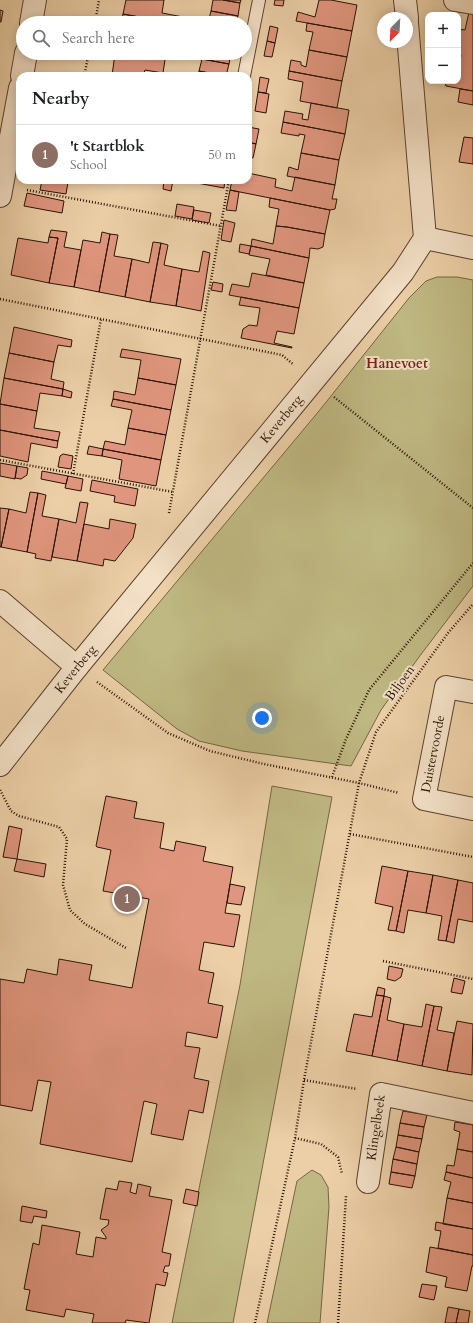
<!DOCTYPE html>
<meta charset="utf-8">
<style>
body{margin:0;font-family:Cardo,serif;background:#f2f2f2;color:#202124}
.controls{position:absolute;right:12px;top:12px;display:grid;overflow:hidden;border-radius:8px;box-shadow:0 2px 10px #0003}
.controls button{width:36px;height:36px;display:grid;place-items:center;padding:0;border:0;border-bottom:1px solid #e0e0e0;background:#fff;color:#202124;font:20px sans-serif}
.compass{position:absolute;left:377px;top:12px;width:36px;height:36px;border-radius:50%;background:#fff;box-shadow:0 2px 10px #0003;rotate:204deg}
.you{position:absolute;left:262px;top:718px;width:14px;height:14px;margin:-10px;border:3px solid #fff;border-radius:50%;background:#1a73e8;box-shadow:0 0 0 6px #1a73e833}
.badge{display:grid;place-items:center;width:26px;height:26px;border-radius:50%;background:#8f2418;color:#fff;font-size:13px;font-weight:700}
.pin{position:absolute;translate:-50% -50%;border:2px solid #fff;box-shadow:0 1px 4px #0006}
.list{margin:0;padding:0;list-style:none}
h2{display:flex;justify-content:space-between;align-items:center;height:52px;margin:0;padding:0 16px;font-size:17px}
h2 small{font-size:13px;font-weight:400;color:#757577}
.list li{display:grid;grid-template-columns:26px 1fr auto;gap:12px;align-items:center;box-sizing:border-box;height:60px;padding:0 16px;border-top:1px solid #e0e0e0}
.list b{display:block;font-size:15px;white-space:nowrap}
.list p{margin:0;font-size:13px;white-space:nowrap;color:#757577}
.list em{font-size:13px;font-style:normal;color:#757577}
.icon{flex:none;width:22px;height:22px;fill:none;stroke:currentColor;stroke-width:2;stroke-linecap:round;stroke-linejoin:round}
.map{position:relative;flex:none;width:473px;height:1323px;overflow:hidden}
.search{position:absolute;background:#fff;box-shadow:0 2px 10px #0003;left:16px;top:16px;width:236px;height:44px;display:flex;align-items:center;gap:10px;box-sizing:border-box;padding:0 14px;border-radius:22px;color:#757577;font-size:15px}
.panel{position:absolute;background:#fff;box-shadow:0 2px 10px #0003;left:16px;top:72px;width:236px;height:112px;border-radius:12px}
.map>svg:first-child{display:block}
.green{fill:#bfb882;stroke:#756643}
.building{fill:#e0967e;stroke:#2b1304}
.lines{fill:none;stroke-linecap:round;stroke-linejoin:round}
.service-casing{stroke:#5b422d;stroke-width:14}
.minor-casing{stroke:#5b422d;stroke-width:24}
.tertiary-casing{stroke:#5b422d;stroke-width:24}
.path{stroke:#2b1304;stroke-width:2.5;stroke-dasharray:1 2;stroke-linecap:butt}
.service{stroke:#f3e0c6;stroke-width:12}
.minor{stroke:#f3e0c6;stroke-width:22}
.tertiary{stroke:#f3e0c6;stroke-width:22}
.labels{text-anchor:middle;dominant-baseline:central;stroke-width:4;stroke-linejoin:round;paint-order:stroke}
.street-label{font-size:13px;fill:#2b1304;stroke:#f3e0c6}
.neighbourhood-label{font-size:14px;font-weight:bold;fill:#7a1f14;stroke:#f3e0c6}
</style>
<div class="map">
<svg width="473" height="1323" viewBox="0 0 473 1323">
<rect width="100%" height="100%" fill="#eccfa7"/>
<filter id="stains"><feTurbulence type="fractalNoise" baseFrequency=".005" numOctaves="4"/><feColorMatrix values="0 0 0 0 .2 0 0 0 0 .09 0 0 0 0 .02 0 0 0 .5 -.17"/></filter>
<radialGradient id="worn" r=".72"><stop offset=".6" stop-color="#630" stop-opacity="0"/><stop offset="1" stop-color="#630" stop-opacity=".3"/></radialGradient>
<!-- green -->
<path class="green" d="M437 277H457L473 280V586L419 657 381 710 351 766 242 751 199 741 177 729 103 670 319 411 409 298 426 281Z
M272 786 332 797 233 1323H172L240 985Z
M312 1170 321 1175 328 1187 329 1207 320 1323H267L297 1181Z"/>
<!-- building -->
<path class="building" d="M126 0H164L162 13 183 17 182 23H172L123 14Z
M213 0H223L240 3 238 16 211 11Z
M223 0H241L240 3Z
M275 0H284L283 6 274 5Z
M319 0H331L357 5 352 31 296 21 298 12 315 17Z
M0 10 3 11 1 22H0Z
M211 11 238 16 236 23H208Z
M469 12H473V91L446 86 445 81H458V73L461 55H458V29L465 30Z
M123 14 172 23H121Z
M307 23 352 31 347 57 309 50 313 32 306 31Z
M270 26 278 28 275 43 267 41Z
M267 41 275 43 272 57 264 56Z
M309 50 347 57 342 81 289 71 291 60 301 62V65L306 67Z
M115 53H166L163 73 145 70 143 76H112Z
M203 53H231L229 64 202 59Z
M202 59 229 64 226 76 199 71Z
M199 71 223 76H198Z
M289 71 342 81 337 108 300 101 303 82 288 79Z
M260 77 269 79 266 93 258 92Z
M460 89 473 91V105L458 102Z
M258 92 269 94 266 113 255 111Z
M311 103 349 110 345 134 283 122 285 111 303 114 302 119 308 120Z
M283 122 345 134 339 160 301 153 305 135 299 134V136L281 133Z
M248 127 259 129 256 144 248 142Z
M464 137 473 138V164L459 162Z
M248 142 256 144 253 158 248 157Z
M301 153 339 160 335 185 287 176 289 167 298 170Z
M248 173 276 179 275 187 292 191 295 177 335 185 332 199H337L335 209 330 210 230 190 232 180H248Z
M42 180H56L68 182 66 194 40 190Z
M164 180H173L171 191 163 189Z
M180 180H198L197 183Z
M198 180H225L224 188 197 183Z
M230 190 239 192 236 211 226 210Z
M27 193 64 201 62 213 24 206Z
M270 198 330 210 325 234 287 227 276 226 279 209 269 207Z
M177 204 194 207 192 219 175 216Z
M194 210 211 213 209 223 192 220Z
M224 220 235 223 231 242 221 240Z
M276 226 287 227 325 234 323 247 318 249 310 248 309 258 251 246 252 239 273 244Z
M51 230 67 232 64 247 81 250 74 287 49 283 58 238 49 237Z
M102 232 110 234 99 292 74 287 83 240 100 243Z
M110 234 118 235 114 256 132 259 125 297 99 292Z
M49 237 58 238 49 283 11 275 18 238 48 243Z
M153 242 161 243 150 302 125 297 132 259 149 263Z
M161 243 168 245 164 265 182 269 176 306 150 302Z
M240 244 251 246 249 254 239 252Z
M251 246 309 258 304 283 266 275 270 259 249 255Z
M203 251 210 253 201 311 176 306 182 269 199 272Z
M252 273 304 283 299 308 229 295 232 284 249 287Z
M213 282 223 284 222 292 211 290Z
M241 297 299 308 294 334 277 331 274 343 292 347V348L241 338 243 329 249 325 257 326 260 308 239 305Z
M14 327 72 340 71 347 58 345 54 362 9 353Z
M122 349 181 359 176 385 138 378 141 360 120 357Z
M9 353 54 362 51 379 64 382 63 389 4 378Z
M4 378 63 389 62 396 40 393 37 411 0 404Z
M138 378 176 385 171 410 113 399 114 391 135 395Z
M63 389 72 392 71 398 62 396Z
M113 399 171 410 166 435 128 428 132 410 111 406Z
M0 404 37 411 34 428 60 432 58 441 0 430Z
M128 428 166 435 161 460 103 449 105 441 125 445Z
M0 430 58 441 57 448 31 443 28 462 0 456Z
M89 446 103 449 102 456 87 454Z
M103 449 161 460 156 486 119 479 122 460 102 456Z
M63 454 73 456 71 469 58 467 60 456Z
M0 463 17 466 15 479 0 476Z
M17 466 28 468 27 475 21 479 15 478Z
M42 471 68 476 66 484 41 479Z
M68 476 83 479 81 491 65 488Z
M92 480 138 489 135 506 114 502 115 496 90 491Z
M30 492 38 493 27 552 1 547 9 509 26 513Z
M38 493 46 495 42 516 59 519 51 561 35 558 36 554 27 552Z
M80 502 88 503 77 561 52 557 59 519 76 523Z
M0 508 9 509 1 547H0Z
M110 519 136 524 133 538 115 561 104 559 103 566 77 561 84 524 109 529Z
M106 796 137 802 134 818 164 823 160 848 174 851 176 841 206 847 203 861 233 867 225 913 240 915 234 947 204 942 199 970 214 973 208 1003 223 1006 217 1038 187 1032 185 1046 200 1048 194 1078 209 1081 203 1113 189 1110 183 1140 151 1134 157 1104 144 1101 132 1162 40 1144 51 1082 38 1080 32 1111 0 1105V979L24 983 27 969 57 975 59 959 92 965 89 980 132 988 149 899 103 891 111 850 97 847 96 846Z
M9 826 22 829 17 859 3 857Z
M17 859 46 864 44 877 14 871Z
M382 866 408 871 396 931 388 930 393 907 375 903Z
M408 871 433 875 426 913 408 910 404 933 396 931Z
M433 875 458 880 446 941 438 940 442 916 426 913Z
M458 880 473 883V922L458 919 454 943 446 941Z
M230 884 245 887 241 905 227 903Z
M389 966 403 969 401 977 395 981 387 979Z
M454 978 465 981 462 994 451 992Z
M378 987 385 989 384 996 376 995Z
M376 995 384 996 372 1056 346 1051 354 1014 372 1017Z
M384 996 391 998 387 1020 404 1024 397 1061 372 1056Z
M426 1004 434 1006 422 1066 397 1061 404 1024 422 1027Z
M434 1006 442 1007 437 1030 454 1033 447 1071 422 1066Z
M457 1021 473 1024 472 1075 447 1071Z
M403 1111 427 1115 424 1127 400 1123Z
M455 1122 473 1125V1152L457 1149 460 1132 454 1130Z
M400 1123 424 1127 422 1139 398 1135Z
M398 1135 422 1139 419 1152 396 1147Z
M396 1147 419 1152 417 1164 393 1159Z
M457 1149 473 1152V1178L446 1172 447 1165 454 1166Z
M393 1159 417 1164 415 1176 391 1172Z
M391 1172 415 1176 412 1188 389 1184Z
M446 1172 473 1178V1203L447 1198 451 1182 444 1180Z
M119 1181 132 1183 130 1192 136 1194 138 1184 151 1187 149 1196 172 1200 162 1252 171 1254 169 1266H165L163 1272 168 1273 165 1286 156 1284 149 1323 126 1320 125 1323H92L94 1314 66 1309 64 1317 26 1310 30 1290 24 1289 33 1243 39 1245 42 1225 80 1232 76 1254 93 1257 96 1237 106 1239V1237L101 1230 108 1225 109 1220 100 1219 106 1188 117 1190Z
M186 1189 199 1192 197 1206 183 1203Z
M447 1198 473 1203V1229L443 1224Z
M22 1206 47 1211 46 1218 34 1216 32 1223 20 1221Z
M436 1222 473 1229V1255L438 1248 441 1231 435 1230Z
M430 1247 473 1255V1266H472L467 1291 445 1287 447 1277 426 1272Z
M422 1284 437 1286 434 1300 419 1297Z
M448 1307 459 1309 456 1323H445Z
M459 1309 470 1311 468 1323H456Z"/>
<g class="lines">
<!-- service casing -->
<g class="service-casing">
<path id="service" d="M244 76 259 0"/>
</g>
<!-- minor casing -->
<g class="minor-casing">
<g id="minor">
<path d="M455 0 473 3"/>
<path d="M31 23 35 0"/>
<path d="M22 76 26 53"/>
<path d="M0 196 20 88"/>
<path d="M0 601 77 667"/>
<path d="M473 692 446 687 424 799 473 809"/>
<path id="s1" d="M368 1182 381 1094 473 1113"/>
</g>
</g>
<!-- tertiary casing -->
<g class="tertiary-casing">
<g id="tertiary">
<path d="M405 0 407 18"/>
<path d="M425 238 473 248"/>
<path id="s2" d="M0 765 77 667 403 272 425 238 407 23"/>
</g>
</g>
<!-- path -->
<path class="path" d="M95 23 99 0
M84 76 89 53
M27 190 221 226
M0 299 282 355 294 365
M334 397 473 508
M0 460 173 492
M73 474 101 319
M169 513 229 180
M97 682 168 733 210 751 264 764 359 783 399 793
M332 777 346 739 369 690 473 563
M0 790 11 811 19 816 59 827 67 839 63 885 70 910 85 924 126 948
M350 834 473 857
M383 961 473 979
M304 1080 357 1089
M295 1138 321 1144 338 1157 342 1174
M255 1323 295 1138 304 1080 359 783 376 732 448 633 473 604
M338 1323 346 1196"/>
<!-- service -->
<use href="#service" class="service"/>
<!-- minor -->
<use href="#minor" class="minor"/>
<!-- tertiary -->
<use href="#tertiary" class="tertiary"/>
</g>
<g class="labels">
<!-- street labels -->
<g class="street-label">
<text stroke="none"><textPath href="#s2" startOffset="446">Keverberg</textPath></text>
<text stroke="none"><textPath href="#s2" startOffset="122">Keverberg</textPath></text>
<text transform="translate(400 683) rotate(-54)">Biljoen</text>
<text transform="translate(433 754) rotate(-79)">Duistervoorde</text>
<text stroke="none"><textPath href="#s1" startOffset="55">Klingelbeek</textPath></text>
</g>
<!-- neighbourhood labels -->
<g class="neighbourhood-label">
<text x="397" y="363">Hanevoet</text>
</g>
</g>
<rect width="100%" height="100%" filter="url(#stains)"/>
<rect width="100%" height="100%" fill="url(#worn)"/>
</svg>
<div class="controls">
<button>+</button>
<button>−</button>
</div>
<svg class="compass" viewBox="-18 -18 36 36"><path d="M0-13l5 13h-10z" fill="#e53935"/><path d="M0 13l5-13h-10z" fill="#757577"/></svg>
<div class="you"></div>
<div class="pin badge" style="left:127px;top:899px;background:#8d6e63">1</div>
<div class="search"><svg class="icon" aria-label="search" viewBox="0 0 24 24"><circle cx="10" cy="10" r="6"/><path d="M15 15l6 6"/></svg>Search here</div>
<section class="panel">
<h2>Nearby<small></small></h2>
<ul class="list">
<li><span class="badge" style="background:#8d6e63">1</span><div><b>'t Startblok</b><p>School</p></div><em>50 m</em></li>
</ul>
</section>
</div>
